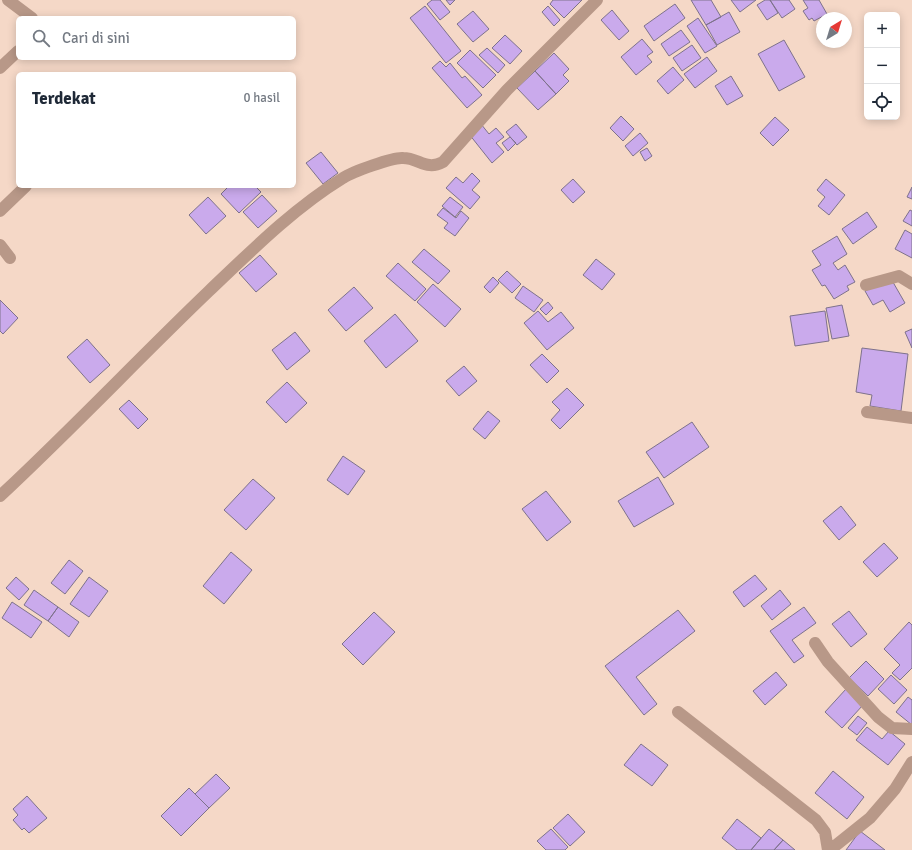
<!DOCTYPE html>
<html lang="id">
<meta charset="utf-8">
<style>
body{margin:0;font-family:Signika,sans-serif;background:#f6f6f7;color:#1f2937}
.controls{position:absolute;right:12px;top:12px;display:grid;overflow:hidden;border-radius:6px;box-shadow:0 2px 10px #0003}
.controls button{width:36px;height:36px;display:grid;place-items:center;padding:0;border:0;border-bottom:1px solid #e0e1e3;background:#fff;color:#1f2937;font:20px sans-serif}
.compass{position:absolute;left:816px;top:12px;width:36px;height:36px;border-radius:50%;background:#fff;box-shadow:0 2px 10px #0003;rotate:38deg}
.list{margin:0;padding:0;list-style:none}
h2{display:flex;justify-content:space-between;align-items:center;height:52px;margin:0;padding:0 16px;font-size:17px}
h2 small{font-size:13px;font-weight:400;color:#747a83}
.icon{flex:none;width:22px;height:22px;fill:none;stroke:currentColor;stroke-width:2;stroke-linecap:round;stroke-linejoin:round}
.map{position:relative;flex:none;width:912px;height:850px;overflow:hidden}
.search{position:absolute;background:#fff;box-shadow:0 2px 10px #0003;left:16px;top:16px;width:280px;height:44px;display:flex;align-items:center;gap:10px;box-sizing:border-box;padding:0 14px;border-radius:6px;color:#747a83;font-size:15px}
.panel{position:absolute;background:#fff;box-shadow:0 2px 10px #0003;left:16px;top:72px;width:280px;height:116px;border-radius:6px}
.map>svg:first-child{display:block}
.building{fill:#caaaec;stroke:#7e728b}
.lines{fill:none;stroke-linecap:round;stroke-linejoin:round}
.minor{stroke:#b89888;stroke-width:12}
</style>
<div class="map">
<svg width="912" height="850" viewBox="0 0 912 850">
<rect width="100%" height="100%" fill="#f5d8c7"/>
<!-- building -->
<path class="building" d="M432 0H440L450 12 440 20 427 4Z
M446 0H455L450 5Z
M553 0H582L564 18 550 4Z
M691 0H711L721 17 706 25Z
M731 0H756L740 12Z
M765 0H770L778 13 767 20 757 5Z
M770 0H789L795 9 782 18Z
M803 0H819L827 14 814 21 812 18 809 20 803 11 808 8Z
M675 4 685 18 654 41 644 26Z
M425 6 461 51 446 63 410 18Z
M548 6 560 20 554 26 542 12Z
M612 10 629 31 619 40 601 20Z
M473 11 489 29 473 42 457 24Z
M729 12 740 32 717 45 706 25Z
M698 18 717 46 705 53 687 26Z
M681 30 690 42 669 56 661 44Z
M505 35 522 51 510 64 492 48Z
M642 39 653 52 647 56 652 62 636 75 621 57Z
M784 40 805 77 779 91 758 54Z
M692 45 701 58 682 71 673 58Z
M487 48 505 65 498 73 479 55Z
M470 50 496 75 483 88 457 63Z
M554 53 569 69 563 75 569 81 556 94 535 71Z
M707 57 717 71 695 88 684 74Z
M440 61 446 67 450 63 462 78 465 76 482 95 467 108 432 68Z
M673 67 684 80 668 94 657 81Z
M535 71 556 94 538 110 517 88Z
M731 76 743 96 727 105 715 86Z
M621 116 634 129 623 141 610 128Z
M775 117 789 130 773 146 760 133Z
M481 124 489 134 496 128 504 137 496 143 504 152 492 163 469 134Z
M516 124 527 137 517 145 506 132Z
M640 133 648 143 633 156 625 146Z
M510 137 516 143 508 151 502 143Z
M647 148 652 156 645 161 640 152Z
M321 152 338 173 323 184 306 163Z
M472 173 480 181 472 190 480 197 470 209 446 188 456 177 463 183Z
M573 179 585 192 573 203 561 190Z
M826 179 845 195 829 215 818 206 825 197 817 190Z
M229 186H255L261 192 239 213 221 194Z
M912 187V199L907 197Z
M262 195 277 211 258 228 243 212Z
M208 197 226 216 206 234 189 215Z
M450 197 463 207 455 217 442 206Z
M443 208 456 218 461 211 469 218 455 236 444 228 448 223 437 215Z
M910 210 912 211V226L903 221Z
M867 212 877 227 853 244 842 229Z
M905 230 912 234V258L895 249Z
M837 236 847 254 833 263 838 270 845 265 855 282 847 286 849 290 834 299 825 285 822 286 812 270 821 265 812 251Z
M424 249 450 271 438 284 412 262Z
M260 255 277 274 256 292 239 273Z
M596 259 615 274 602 290 583 275Z
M398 263 426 289 415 301 386 276Z
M507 271 521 284 512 293 498 280Z
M493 277 499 283 490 293 484 287Z
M890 277 905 303 890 312 883 300 873 305 865 291Z
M433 284 461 309 445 327 417 302Z
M523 286 543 300 534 312 515 298Z
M354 287 373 308 346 331 328 310Z
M0 300 18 318 3 334 0 331Z
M548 302 553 308 546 315 540 309Z
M842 305 849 336 832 339 826 308Z
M538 311 548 322 561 312 574 328 547 350 524 323Z
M825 311 829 341 795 346 790 316Z
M395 314 418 341 386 368 364 341Z
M912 329V348L905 332Z
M295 332 310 351 287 370 272 350Z
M87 339 110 365 90 383 67 357Z
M862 348 908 354 901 411 870 406 872 395 856 392Z
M542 354 559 371 547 383 530 365Z
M464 366 477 381 459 396 446 381Z
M287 382 307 403 286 423 266 402Z
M567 388 584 405 560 429 551 420 560 410 552 402Z
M129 400 148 419 138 429 119 409Z
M488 411 500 421 485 439 473 429Z
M692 422 709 447 664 478 646 452Z
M343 456 365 471 348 495 327 480Z
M658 477 674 504 634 527 618 501Z
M253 479 275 498 246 530 224 510Z
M546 491 571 522 547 541 522 509Z
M841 506 856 525 839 540 823 521Z
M884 543 898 558 877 577 863 562Z
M231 552 252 570 224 604 203 586Z
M69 560 83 571 65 594 51 583Z
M755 575 767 589 744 607 733 592Z
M16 577 29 589 19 600 6 588Z
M89 577 108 591 89 617 70 604Z
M34 590 58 607 48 621 24 605Z
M780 590 791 604 772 620 761 606Z
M12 602 42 622 31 638 2 618Z
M58 607 79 622 69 637 48 621Z
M804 607 816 623 792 640 804 656 794 663 770 631Z
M678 610 695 631 636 677 657 704 644 715 605 666Z
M849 611 867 634 851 647 832 624Z
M374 612 395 632 363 665 342 644Z
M909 622 912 625V668L900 680 892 673 900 665 884 649Z
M866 661 884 679 868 696 849 678Z
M776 672 787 685 765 705 753 691Z
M891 675 907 690 894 704 878 689Z
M846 689 863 705 842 728 825 712Z
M908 697 912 700V725L896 712Z
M858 716 867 723 857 735 848 728Z
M867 727 882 739 889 731 905 744 888 765 856 740Z
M641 744 668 765 652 786 624 765Z
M833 771 864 797 847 819 815 793Z
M216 774 230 788 209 808 195 794Z
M189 788 209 808 181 836 161 816Z
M27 796 47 818 29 833 24 828 22 830 13 820 18 815 13 809Z
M568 814 585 832 570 846 553 828Z
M737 819 761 838 751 850H737L722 838Z
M551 829 568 847 565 850H546L537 841Z
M769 829 783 840 774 850H751Z
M860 831 885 850H846Z
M783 840 795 850H774Z"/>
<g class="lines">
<!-- minor -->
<path class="minor" d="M8 0 32 18
M0 68 18 51
M0 211 26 186
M0 245 10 258
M866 285 899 276 912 284
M867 412 912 418
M0 496C71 430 139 358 209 291 251 251 294 208 343 178 352 172 393 157 403 158 419 158 426 171 443 162L507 90 597 0
M815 643 828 662 878 717 892 728 912 729
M678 712 816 820 825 832 828 850
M830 850 870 818 895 789 912 762"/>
</g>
</svg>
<div class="controls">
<button>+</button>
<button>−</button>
<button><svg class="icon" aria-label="locate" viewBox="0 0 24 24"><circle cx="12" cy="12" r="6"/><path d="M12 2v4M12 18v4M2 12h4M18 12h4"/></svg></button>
</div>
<svg class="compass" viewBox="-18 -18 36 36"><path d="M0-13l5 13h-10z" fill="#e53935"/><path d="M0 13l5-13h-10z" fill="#747a83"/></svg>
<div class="search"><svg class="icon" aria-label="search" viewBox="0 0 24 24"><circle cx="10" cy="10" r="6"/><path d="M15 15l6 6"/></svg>Cari di sini</div>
<section class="panel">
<h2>Terdekat<small>0 hasil</small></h2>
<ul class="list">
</ul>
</section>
</div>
